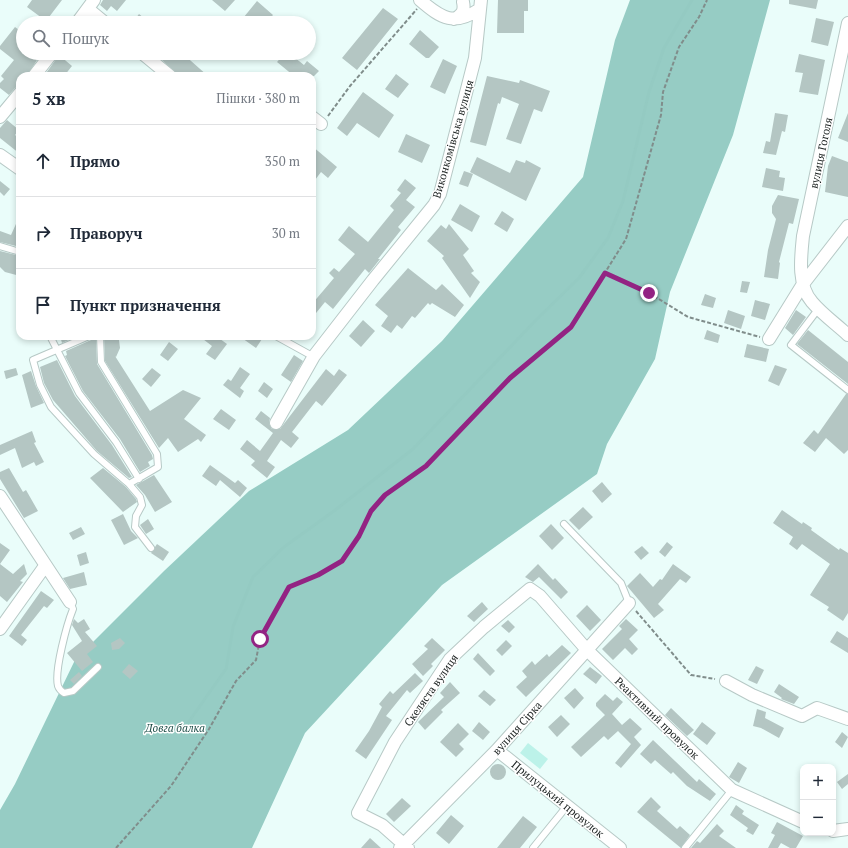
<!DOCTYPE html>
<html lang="uk">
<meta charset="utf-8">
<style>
body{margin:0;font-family:"PT Serif",serif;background:#f2f2f3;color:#1f2937}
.controls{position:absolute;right:12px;bottom:12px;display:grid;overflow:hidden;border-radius:8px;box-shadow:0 2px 6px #0003}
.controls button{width:36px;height:36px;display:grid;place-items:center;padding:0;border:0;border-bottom:1px solid #e0e1e3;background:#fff;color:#1f2937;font:20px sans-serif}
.stop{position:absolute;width:12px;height:12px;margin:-9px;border:3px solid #932383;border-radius:50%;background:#fff}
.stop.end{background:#932383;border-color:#fff;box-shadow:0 1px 4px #0008}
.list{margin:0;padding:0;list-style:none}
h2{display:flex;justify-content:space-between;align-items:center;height:52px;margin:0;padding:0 16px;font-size:17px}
h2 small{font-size:13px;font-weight:400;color:#747a83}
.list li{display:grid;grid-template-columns:26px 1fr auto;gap:12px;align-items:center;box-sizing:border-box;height:72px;padding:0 16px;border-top:1px solid #e0e1e3}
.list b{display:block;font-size:15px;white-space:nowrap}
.list em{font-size:13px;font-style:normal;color:#747a83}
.icon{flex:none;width:22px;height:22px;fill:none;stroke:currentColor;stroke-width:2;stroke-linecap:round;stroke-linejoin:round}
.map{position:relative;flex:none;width:848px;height:848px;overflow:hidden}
.search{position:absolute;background:#fff;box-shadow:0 2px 6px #0003;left:16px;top:16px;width:300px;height:44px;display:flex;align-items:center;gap:10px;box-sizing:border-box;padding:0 14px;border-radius:22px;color:#747a83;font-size:15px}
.panel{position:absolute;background:#fff;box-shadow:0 2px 6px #0003;left:16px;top:72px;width:300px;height:268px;border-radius:12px}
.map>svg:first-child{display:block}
.green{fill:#bcf2e9}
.forest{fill:#96ccc4}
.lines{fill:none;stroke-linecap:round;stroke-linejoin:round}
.stream{stroke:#94cac2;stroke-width:3}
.building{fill:#b4c6c3}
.lane-casing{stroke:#b7c9c6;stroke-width:8}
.street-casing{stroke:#b7c9c6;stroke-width:14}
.path{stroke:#808d8b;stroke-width:2;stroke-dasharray:4 2;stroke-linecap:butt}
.lane{stroke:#fff;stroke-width:6}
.street{stroke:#fff;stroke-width:12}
.route{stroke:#932383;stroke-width:5}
.labels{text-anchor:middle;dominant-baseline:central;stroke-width:3;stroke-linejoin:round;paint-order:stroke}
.street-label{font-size:11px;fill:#191f1e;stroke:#fff}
.park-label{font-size:11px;font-style:italic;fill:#1e4e48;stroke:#fff}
</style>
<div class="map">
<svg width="848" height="848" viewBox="0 0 848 848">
<rect width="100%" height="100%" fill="#eafdfa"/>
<!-- green -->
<path class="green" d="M528 743 548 759 540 769 520 753Z"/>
<!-- forest -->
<path class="forest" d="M630 0H770L733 135 670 292 655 359 607 444 597 474 442 585 305 733 252 848H0V810L15 784 75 660 164 571 249 491 348 430 442 341 583 177 615 40Z"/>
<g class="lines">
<!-- stream -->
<path class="stream" d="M185 727 226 669 233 627 253 577 284 547 334 511 413 449 535 321 579 278 608 238 623 201 649 92 664 48 692 0"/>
</g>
<!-- building -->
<path class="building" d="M32 0H62L46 21 27 7Z
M103 0H126L117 11 111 6 107 11 100 5Z
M212 0H235L225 11Z
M498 0H528V11H524V33H497Z
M789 0H818L816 9 789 4Z
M257 1 273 15 266 23H239Z
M383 8 398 19 357 70 342 58Z
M139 14 150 23H132Z
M816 18 834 22 828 46 811 42Z
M15 27 23 33V53H29L37 60 27 76H20V86L15 88 9 95 0 88V83L4 79 1 76 14 60 0 49V46Z
M420 30 439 47 429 58H426L409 44Z
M167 53H182L208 76H179L161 59Z
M285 53H289L304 65 307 61 319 71 314 76H294L277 62Z
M799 54 825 60 818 95 799 92 803 73 795 72Z
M59 55 72 66 64 76H44Z
M443 59 457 66 445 94 430 87Z
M396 74 409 84 398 98 385 89Z
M487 76 519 83 520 80 550 91 542 112 534 109 521 144 506 139 519 104 502 97 500 104 498 103 486 146 470 142Z
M363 92 394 115 379 138 357 123 347 136 337 128Z
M775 113 788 115 785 132 782 131 776 155 763 153 766 141 770 142Z
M848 113V142L838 138Z
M7 120 19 130 15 135 20 139V154L0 138V128Z
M406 134 430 145 422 163 398 152Z
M312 146 337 167 328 178 321 172 312 184Z
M832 156 848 162V197L825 192 828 166Z
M477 157 510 173 516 160 525 163 526 160 541 168 526 201 470 172Z
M766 168 780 171 779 177 785 178 783 191 762 187Z
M464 171 473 174 468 187 459 184Z
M405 179 416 188 406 200 415 207 398 227 401 230 378 259H380L369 273 365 269 333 309 325 302 312 318V304L334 278 329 273 334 268 339 272 355 254 338 240 349 226 368 242 394 210 390 206 401 193 397 190Z
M0 181 10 189 4 196 0 192Z
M778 195 799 199 793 224 789 223 779 262 780 263 778 279 764 277 768 250 776 219 772 213V206Z
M460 204 480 216 472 232 451 220Z
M502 211 514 219 507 232 494 224Z
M20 215V247L0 242V231L11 235Z
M449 224 469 249 463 255 474 271 471 273 480 282 470 298 442 258 444 256 427 241 441 225 446 229Z
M0 251 20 256V276L5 272 0 267Z
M408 268 436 290 442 284 464 305 455 317 432 303 430 305 428 303 415 318 412 316 402 329 397 325 391 333 381 326 388 316 375 305Z
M742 281 750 282 747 293 740 292Z
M705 294 716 298 713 308 701 305Z
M755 300 770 304 765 320 751 316Z
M728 310 745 316 741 329 724 323Z
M796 310 806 317 793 335 785 328Z
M363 320 375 331 361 347 349 336Z
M707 330 720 335 718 343 704 339Z
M808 330 848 362V384L797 344Z
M60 336H78L62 343Z
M93 336H96L97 364 152 455 153 459 148 462 150 466 140 472 120 439 83 391 65 356 67 355 66 351 91 340Z
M104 336H115L119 340 120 348 116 357 115 356 150 411 183 390 201 398 184 419 206 435 201 442 198 439 178 452 168 438 159 448 105 361Z
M199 336H216L227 344 215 360 206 354 212 346Z
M239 336H264L256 348Z
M169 342 178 349 168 361 160 355Z
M747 344 769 349 766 362 744 357Z
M294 355 303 361 291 382 281 375Z
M57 360 75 396 112 445 132 477 129 478 97 451 53 400 44 383 40 367Z
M775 365 787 369 779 386 768 381Z
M240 367 250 374 240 388 244 391 240 398 223 385 228 379 231 381Z
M16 368 18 375 6 379 4 371Z
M152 368 161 375 151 387 142 379Z
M326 369 334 376 339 369 347 375 322 406 316 401 292 432 299 438 291 448 281 440 267 461 275 467 267 478 251 465 255 461 240 449 247 440 260 451 273 433 255 419 261 411 270 418 269 423 272 429H280Z
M31 371 36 386 44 403 31 408 22 375Z
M264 382 273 389 267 398 258 391Z
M846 394H848V450L844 454 826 438 815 452 803 443 814 430 818 434Z
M221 409 236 420 229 430 213 419Z
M32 431 36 442 34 443 44 462 36 466 34 462 22 468 15 448 0 455V445Z
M210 465 235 483 238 480 247 488 240 497 220 480 216 486 202 476Z
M9 468 23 492 26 490 38 511 24 518 0 479V472Z
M103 468 126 487 136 499 137 502 123 512 90 478Z
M154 475 172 502 155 512 145 495 136 485Z
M602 482 612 494 602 503 592 491Z
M583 507 593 517 579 530 569 520Z
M782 510 802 524 803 522 812 528 811 530 839 550 840 548 848 553V613L843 621 827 610 829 607 810 595 830 564 802 544 797 550 789 544 793 537 773 523Z
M123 514 131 531 138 538 124 545 111 520Z
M148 519 154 529 146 534 140 525Z
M551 524 564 538 552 550 539 536Z
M81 527 85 534 73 540 69 533Z
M667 542 673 547 665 557 659 552Z
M0 543 10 550 0 564Z
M157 544 169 552 163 561 151 553Z
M642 546 649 553 641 560 634 552Z
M86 552 89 563 80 566 77 555Z
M0 564 13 574 24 564 27 574 20 581 23 582 7 602 0 596Z
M538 564 553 580 555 578 568 592 561 599 539 577 533 582 525 577Z
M673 564 691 577 686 583 680 579 658 604 664 610 654 618 627 586 640 573 653 587 660 579 662 580Z
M84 572 87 585 70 589 63 578Z
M41 591 54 600 47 608 44 606 21 635 27 640 22 646 9 636Z
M482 602 488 609 474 622 467 616Z
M587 605 601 620 590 631 576 616Z
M74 619 78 623 84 619 90 629 85 632 97 646 87 654 93 662 82 671 67 653 82 641 72 625Z
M626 619 638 630 629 639 638 649 632 655 625 648 613 660 602 649 622 629 619 626Z
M508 620 515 627 509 633 501 626Z
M837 631 848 638V653L830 642Z
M120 638 125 643 119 649 112 650 111 643Z
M432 638 445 650 431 664 433 666 423 676 412 664 428 649 424 646Z
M506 640 512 646 502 656 496 650Z
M562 645 571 653 526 697 516 687 527 677 522 671 532 661 535 665 547 654 549 657Z
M478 653 495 671 490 676 473 659Z
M129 664 138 671 130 679 122 672Z
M756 666 764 670 757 684 748 680Z
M590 667 602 676 596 684 583 674Z
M79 672 82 676 74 684 70 680Z
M415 673 423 681 410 693 407 690 386 716 392 720 366 759 355 751 369 731 382 707 379 704 390 691 393 694Z
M450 682 460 693 441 710 443 712 425 730 418 722 444 697 440 693Z
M779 684 799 697 794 704 781 699 782 698 774 692Z
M575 688 584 698 574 709 564 698Z
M484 690 496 700 490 706 478 696Z
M605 694 613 701 617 697 623 702 612 714 622 725 630 718 642 729 634 737 641 745 621 768 615 763 631 744 618 731 608 740 604 736 581 757 571 747 605 715 596 706V703Z
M671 708 694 730 687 736 665 715Z
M757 709 766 712 765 718 784 728 779 738 761 728 753 726Z
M561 715 570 724 557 737 548 727Z
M479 722 490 732 483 740 472 731Z
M702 722 716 733 707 745 693 734Z
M458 723 469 734 459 744 464 749 456 757 440 742Z
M842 732 848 737 842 748 835 742Z
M653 740 697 782 699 779 716 794 710 801 687 786 673 772 671 774 655 760 651 764 640 754Z
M738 762 747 768 739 783 729 777Z
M490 772a8 8 0 1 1 16 0a8 8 0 1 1-16 0Z
M848 774V784L842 789 837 782Z
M651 797 661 807 657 811 677 829 680 826 690 835 681 848 637 812Z
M402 798 411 806 394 822 386 814Z
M736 805 744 811 742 814 759 825 753 835 746 831 748 828 730 815Z
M451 815 464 826 449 844 436 833Z
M523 816 537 827 520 848H497Z
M777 822 803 836 796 848H790L781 843 778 848H768L775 835 771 833Z
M717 824 724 831 719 836 736 848H691L697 841 700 843Z
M370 838 381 848H361Z"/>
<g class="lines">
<!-- lane casing -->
<g class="lane-casing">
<path id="lane" d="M0 246 20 252
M819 308 791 345 848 390
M50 336 79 393 116 442 139 479
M89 336 33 360 40 385 51 407 94 454 129 484 158 467 157 454 101 362 100 336
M276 336 314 357
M129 484 140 497 142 505 136 516 135 527 151 548
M564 524 621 583 629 603
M70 602 73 609C67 624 54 671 58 686 59 689 61 691 64 693L73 691 98 667
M533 848 567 806
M685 848 732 790"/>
</g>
<!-- street casing -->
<g class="street-casing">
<path id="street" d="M420 0C442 19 454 26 480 9
M88 9 105 23
M454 19C462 15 465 11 463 2
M77 23 94 0
M848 23 803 236C801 256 797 285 812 302 822 314 836 324 848 335
M142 53 170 76
M34 76 52 53
M0 117 20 93
M312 117 321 124
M0 155 20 169
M769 339 803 284 848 226
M276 423 314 356 373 280 434 205 440 194 475 58 481 0
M0 496 70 602
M0 629 45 566
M726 681 752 695 802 716 817 708 848 719
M497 750 620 848
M833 831 848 829
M400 848 497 750 629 603
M408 848 382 825 358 813 395 742 450 659 484 627 530 589 540 596 587 650 732 790 803 822"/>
</g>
<!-- path -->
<path class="path" d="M328 116 350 86 417 9
M605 273 649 293 688 317 760 337
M636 611 691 675 715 679
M116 848 171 786 209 729 236 681 256 660 260 639 289 587 318 575 342 561 359 536 371 511 385 495 426 466 510 378 571 327 626 239 661 115 663 92 679 47 699 17 707 0"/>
<!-- lane -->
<use href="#lane" class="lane"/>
<!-- street -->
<use href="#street" class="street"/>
</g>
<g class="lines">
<!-- route -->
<path class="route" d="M260 639 289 587 318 575 342 561 359 536 371 511 385 495 426 466 510 378 571 327 605 273 649 293"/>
</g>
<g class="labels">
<!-- street labels -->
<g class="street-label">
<text transform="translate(453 139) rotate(-74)">Виконкомівська вулиця</text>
<text transform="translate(821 153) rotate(-78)">вулиця Гоголя</text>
<text transform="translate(431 690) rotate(-55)">Скеляста вулиця</text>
<text transform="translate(657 718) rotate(44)">Реактивний провулок</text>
<text transform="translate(517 728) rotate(-48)">вулиця Сірка</text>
<text transform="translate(558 799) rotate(39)">Прилуцький провулок</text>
</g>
<!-- park labels -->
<g class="park-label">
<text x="175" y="728">Довга балка</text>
</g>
</g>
</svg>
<div class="controls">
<button>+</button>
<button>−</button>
</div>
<div class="stop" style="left:260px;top:639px"></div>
<div class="stop end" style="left:649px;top:293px"></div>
<div class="search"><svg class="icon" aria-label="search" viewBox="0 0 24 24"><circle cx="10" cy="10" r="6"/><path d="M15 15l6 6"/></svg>Пошук</div>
<section class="panel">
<h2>5 хв<small>Пішки · 380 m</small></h2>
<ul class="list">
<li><svg class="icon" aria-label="ahead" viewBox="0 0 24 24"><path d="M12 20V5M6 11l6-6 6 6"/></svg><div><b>Прямо</b></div><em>350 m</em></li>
<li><svg class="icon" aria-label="right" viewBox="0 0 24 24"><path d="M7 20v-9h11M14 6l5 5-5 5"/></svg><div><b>Праворуч</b></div><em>30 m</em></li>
<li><svg class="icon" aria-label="arrive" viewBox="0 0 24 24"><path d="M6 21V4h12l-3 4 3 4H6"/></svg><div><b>Пункт призначення</b></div></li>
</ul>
</section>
</div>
